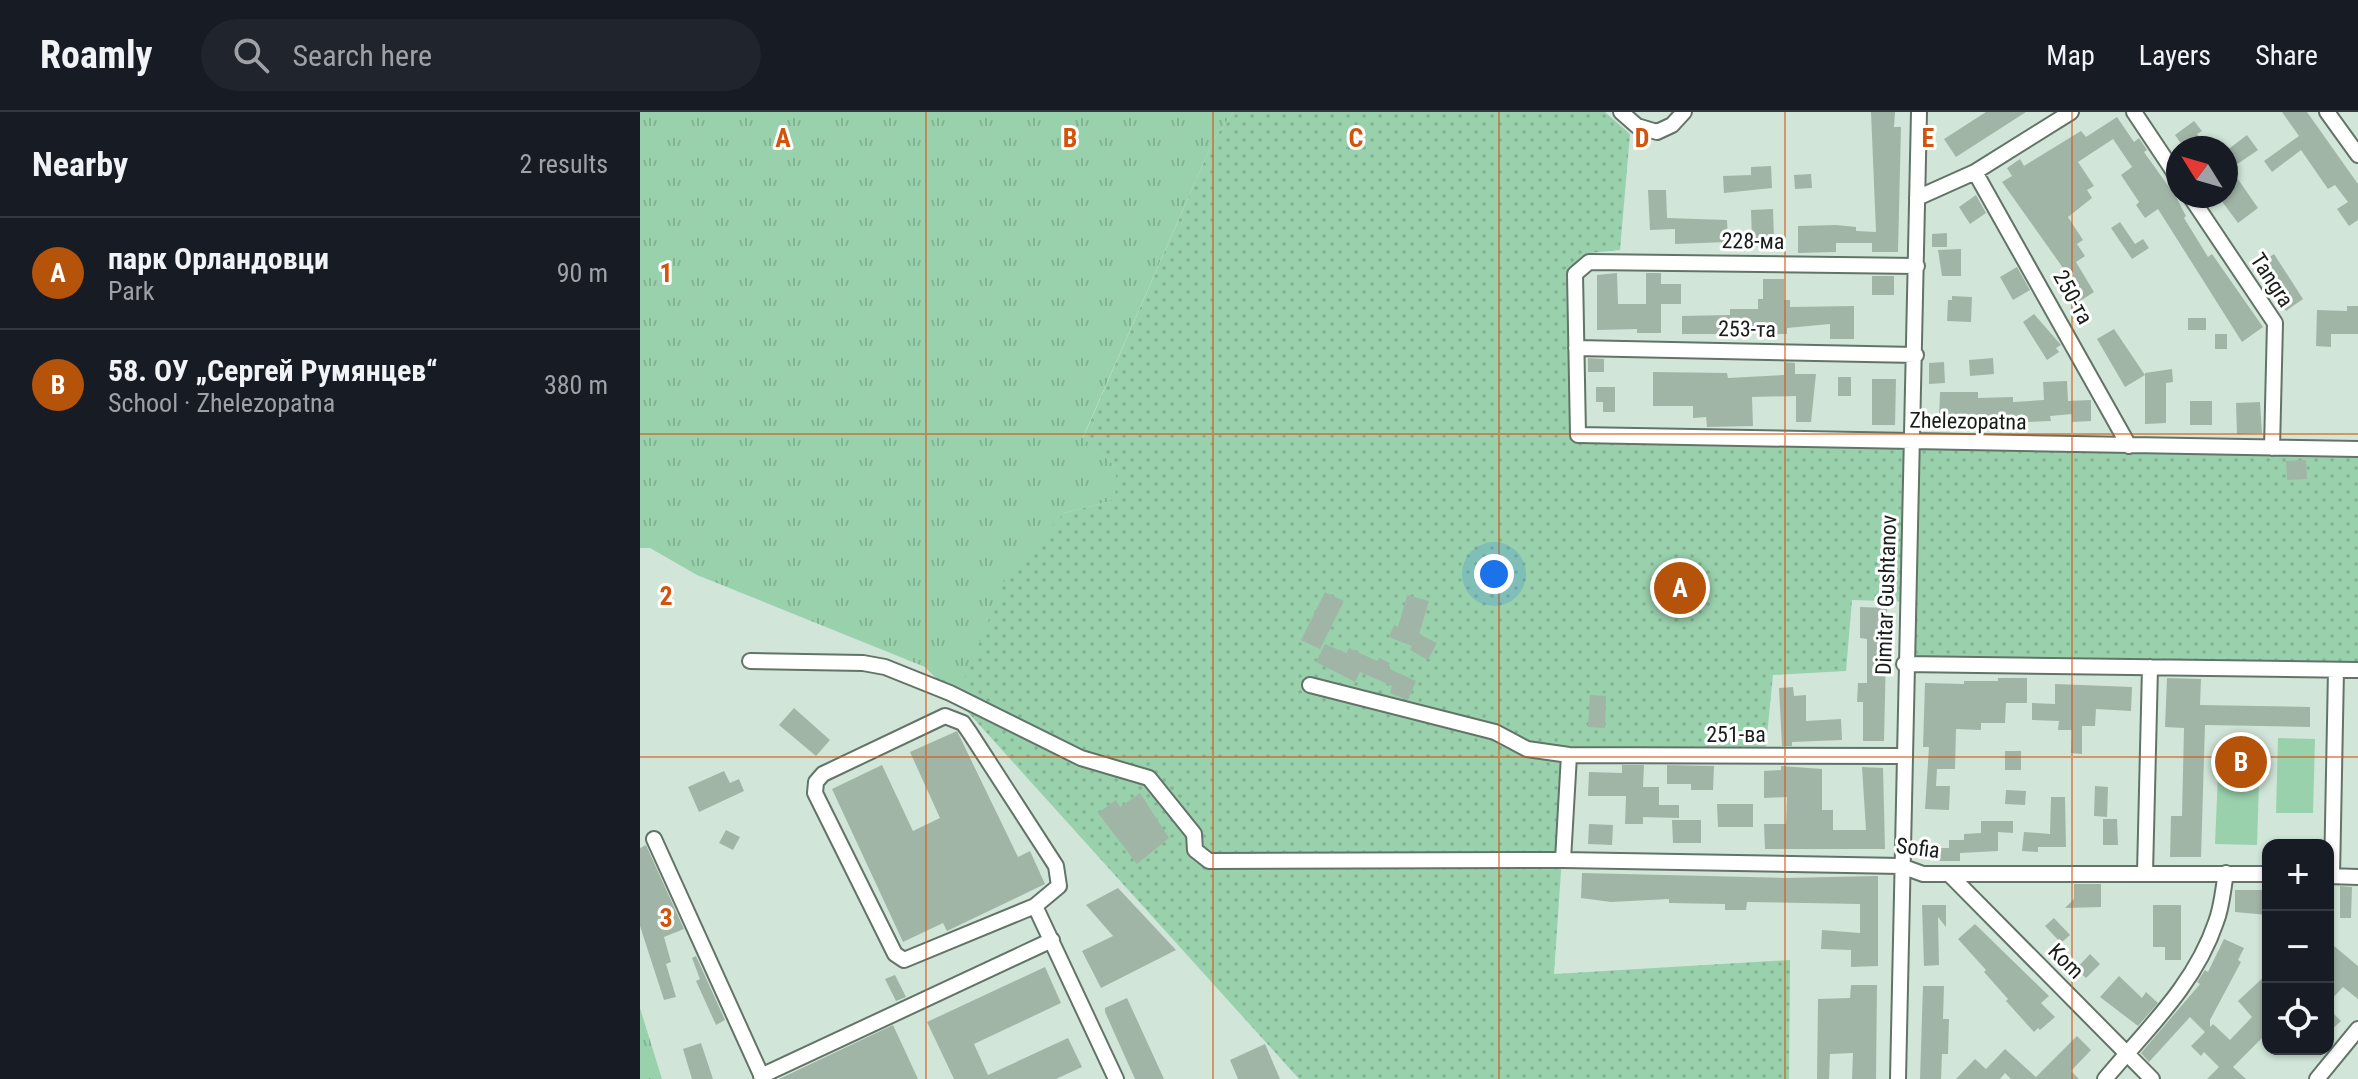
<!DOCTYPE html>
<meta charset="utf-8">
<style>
body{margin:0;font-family:"Roboto Condensed",sans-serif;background:#20242c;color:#f1f3f6}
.controls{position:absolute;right:24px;bottom:24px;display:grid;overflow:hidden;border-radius:16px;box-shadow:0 2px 6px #0004}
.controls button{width:72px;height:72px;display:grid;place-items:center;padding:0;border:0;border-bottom:2px solid #363941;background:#171b24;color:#f1f3f6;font:40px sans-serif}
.compass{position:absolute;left:1526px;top:24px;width:72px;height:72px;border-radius:50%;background:#171b24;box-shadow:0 2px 6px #0004;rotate:307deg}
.you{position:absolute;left:854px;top:462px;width:28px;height:28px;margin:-20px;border:6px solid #fff;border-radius:50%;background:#1a73e8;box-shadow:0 0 0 12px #1a73e833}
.badge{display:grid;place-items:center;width:52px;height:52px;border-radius:50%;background:#b45309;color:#fff;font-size:26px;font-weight:700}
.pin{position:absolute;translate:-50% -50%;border:4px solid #fff;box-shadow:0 2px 8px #0006}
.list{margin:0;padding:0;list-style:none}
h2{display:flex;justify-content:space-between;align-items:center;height:104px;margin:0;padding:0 32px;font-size:34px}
h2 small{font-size:26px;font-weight:400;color:#9ea1a6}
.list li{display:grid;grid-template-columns:52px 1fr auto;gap:24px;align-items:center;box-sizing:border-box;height:112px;padding:0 32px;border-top:2px solid #363941}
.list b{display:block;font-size:30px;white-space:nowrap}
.list p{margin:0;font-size:26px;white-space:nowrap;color:#9ea1a6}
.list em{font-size:26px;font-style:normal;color:#9ea1a6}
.icon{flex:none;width:44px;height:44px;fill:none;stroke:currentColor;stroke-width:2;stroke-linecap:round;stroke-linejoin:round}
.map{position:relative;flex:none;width:1718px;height:967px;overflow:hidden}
header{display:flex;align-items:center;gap:48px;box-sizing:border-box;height:112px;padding:0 40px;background:#171b24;border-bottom:2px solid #363941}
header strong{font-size:38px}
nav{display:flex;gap:44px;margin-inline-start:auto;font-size:28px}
.search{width:560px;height:72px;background:#20242c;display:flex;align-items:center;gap:20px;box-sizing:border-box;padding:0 28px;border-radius:44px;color:#9ea1a6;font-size:30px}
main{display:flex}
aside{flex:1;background:#171b24}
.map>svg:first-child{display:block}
.grass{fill:url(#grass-tufts)}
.park{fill:url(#park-dots)}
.garden{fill:#9ad1ad}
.building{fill:#a1b5a7}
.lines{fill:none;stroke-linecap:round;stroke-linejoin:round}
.minor-casing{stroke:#627468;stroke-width:18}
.minor{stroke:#fff;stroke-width:14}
.grid{fill:none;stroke:#d3530d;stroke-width:2;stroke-opacity:0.55}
.labels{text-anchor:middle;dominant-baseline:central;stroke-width:6;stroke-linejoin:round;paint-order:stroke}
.street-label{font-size:22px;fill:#171e19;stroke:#fff}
.grid-label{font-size:26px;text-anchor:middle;font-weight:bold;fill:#d3530d;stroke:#fff;stroke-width:6;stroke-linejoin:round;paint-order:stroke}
</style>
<header>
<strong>Roamly</strong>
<div class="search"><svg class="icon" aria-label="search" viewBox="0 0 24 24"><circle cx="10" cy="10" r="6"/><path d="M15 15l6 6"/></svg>Search here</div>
<nav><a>Map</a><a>Layers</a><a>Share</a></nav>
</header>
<main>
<aside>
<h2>Nearby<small>2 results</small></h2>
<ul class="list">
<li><span class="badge">A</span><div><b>парк Орландовци</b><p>Park</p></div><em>90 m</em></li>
<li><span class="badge">B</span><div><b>58. ОУ „Сергей Румянцев“</b><p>School · Zhelezopatna</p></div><em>380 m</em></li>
</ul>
</aside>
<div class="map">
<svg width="1718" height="967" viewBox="0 0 1718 967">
<defs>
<pattern id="grass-tufts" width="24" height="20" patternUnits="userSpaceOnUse" patternTransform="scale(2)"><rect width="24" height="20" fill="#9ad1ad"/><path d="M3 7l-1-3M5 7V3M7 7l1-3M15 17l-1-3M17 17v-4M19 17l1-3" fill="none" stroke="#84b394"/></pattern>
<pattern id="park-dots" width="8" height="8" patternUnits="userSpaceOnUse" patternTransform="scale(2)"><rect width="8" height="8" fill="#9ad1ad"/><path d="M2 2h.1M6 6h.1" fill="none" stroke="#84b394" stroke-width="1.8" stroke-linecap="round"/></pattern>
</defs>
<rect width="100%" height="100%" fill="#d1e6d8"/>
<!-- grass -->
<path class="grass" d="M0 0H593L574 27 443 325 476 355V388L424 401 316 587 285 555 57 463 10 436H0Z
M0 896 22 967H0Z"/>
<!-- park -->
<path class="park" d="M593 0H965L990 22 980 138 950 141 926 160 932 329 1718 344V552L1272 546 1273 490 1212 488 1206 559 1133 563 1125 644 929 643 914 862 1150 848 1149 967H659L316 587 367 463 424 401 475 388 476 355 443 326 574 27Z"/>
<!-- garden -->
<path class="garden" d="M1638 626 1675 627 1673 701H1636Z
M1579 638 1620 640 1617 733 1575 732Z"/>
<!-- building -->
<path class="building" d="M1231 0H1255L1254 15H1261L1258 140H1232V131H1196V140L1158 141V114L1196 113 1216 115V119L1236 120Z
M1346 0H1386L1316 45 1304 27Z
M1642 0H1667L1718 72V108L1709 114 1697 97 1708 90 1695 73 1688 77 1661 38 1632 60 1624 49 1659 24Z
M1477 5 1494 30 1499 26 1507 38 1504 40 1536 85 1546 104 1544 106 1568 145 1572 142 1623 215 1602 230 1518 97 1505 106 1496 93 1499 90 1481 63 1492 55 1473 27 1438 50 1454 74 1447 78 1452 86 1428 105 1443 128 1437 132 1445 144 1436 150 1454 180 1437 191 1427 174 1433 170 1362 70 1372 64 1367 56 1380 47 1384 54 1441 19 1446 25Z
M1554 9 1562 19 1557 22 1567 36H1550L1546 30 1542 33 1535 23Z
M1607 23 1618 38 1593 55 1586 39Z
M1586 50 1618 96 1598 111 1578 84H1586Z
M1131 54 1132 76 1084 81 1083 64 1111 63V55Z
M1171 62 1172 76 1155 77 1154 63Z
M1008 78H1026L1027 106 1087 108 1088 130 1035 132V117L1010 118Z
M1336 83 1346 101 1330 112 1319 95Z
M1133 97 1134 127 1112 128 1111 98Z
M1480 110 1495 132 1503 127 1509 136 1492 147 1471 116Z
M1307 121V135H1292V122Z
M1321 137V164H1302L1298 138Z
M1634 142 1663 187 1646 199 1616 154Z
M1377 155 1390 178 1373 188 1360 165Z
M977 161 978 192H1006V161H1021V172H1041V192H1021V221H997V217L957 218V163Z
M1232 164H1254V183H1232Z
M1123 167H1144V188H1150V195L1214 194V227H1190V212L1147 216V222H1042V204L1090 203V197H1118V187H1123Z
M1312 184 1332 185 1331 210 1307 209 1308 188H1312Z
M1707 194H1718V222H1691V235L1676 234 1677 198 1707 199Z
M1394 202 1421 233 1416 236 1419 240 1407 248 1383 210Z
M1548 206H1566V218H1548Z
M1474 217 1505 263 1485 275 1457 227Z
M1575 222H1587V237H1575Z
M948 246 964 247V260H948Z
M1353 246 1354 262 1330 264 1329 248Z
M1144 250 1155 251V262H1176L1171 310H1156V284L1112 285 1113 314 1067 315 1066 305 1053 306V294H1013V260L1087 261 1088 266 1144 263Z
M1304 250 1305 271 1289 272V251Z
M1532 257 1533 270 1526 271V311L1505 312V261Z
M1198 265H1211V284H1198Z
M1232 267H1256L1255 313H1232Z
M1427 269 1428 289 1451 288V309L1432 310V302L1410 304 1411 309 1384 310 1299 306 1300 280H1338V286L1373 285V290L1404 288 1403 270Z
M956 275H975V300H963V290H956Z
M1550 289H1572V313H1550Z
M1620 290 1622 321 1597 322 1596 291Z
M1666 348 1667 367 1647 368 1646 349Z
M685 480 704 489 680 537 661 528Z
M767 483 789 489 779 522 797 531 788 548 770 538 772 534 749 525 754 513 758 515Z
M1220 495 1247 496 1244 629H1223V590H1217L1218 571H1227V527L1220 526Z
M685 532 706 541 709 536 737 549 739 546 750 551 748 556 776 569 768 588 750 581 752 574 720 560 715 570 676 550Z
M1358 566H1387V591H1366L1365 611H1341V618L1316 617 1315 657H1297L1296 674H1310L1309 698 1285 697 1289 635H1283L1285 571 1324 572V569H1358Z
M1527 566 1561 567 1560 593 1670 595V615L1565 613 1561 745H1530L1531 704H1542L1544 616 1525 615Z
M1415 572 1492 575 1491 599 1456 597 1455 614H1442V642L1431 641 1432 618H1418L1419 609 1392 608V591L1415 592Z
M1153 575 1154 584 1166 583V609L1201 607 1202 628 1152 630V634H1142L1139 576Z
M950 583 966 584 965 616 948 615Z
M154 596 190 628 176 644 139 613Z
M317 619 378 745 390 739 405 772 307 819 303 811 263 830 192 677 242 653 273 719 300 706 270 640Z
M1365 639H1381V658H1365Z
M982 653H1004L1003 675H1019V693H1039V706L1003 705V712H985L986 684H948L949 660 982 661Z
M1027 653 1074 654 1073 678H1051V672H1027Z
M1141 654 1182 657V698H1193V718H1226L1222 655 1243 656 1245 737H1125L1124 712H1146L1147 685 1124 686V659L1141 658Z
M84 659 90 671 99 667 104 679 59 700 48 675Z
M1455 674 1468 675 1467 705 1454 704Z
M1366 678 1386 679 1385 693 1365 692Z
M500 681 529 726 497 752 458 701 476 688 480 695Z
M1411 685H1425L1426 735H1398V740L1382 739 1384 720 1410 722Z
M1077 692H1113V715H1078Z
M1463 707H1477L1478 733H1463Z
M1032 708H1061V731H1033Z
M1341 709H1373V721L1358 720V739L1320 741V749H1296V736H1309V728H1324V722L1341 721Z
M949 712 973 713 972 733 948 732Z
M86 718 100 725 93 738 79 731Z
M6 733 44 817 24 825 31 850 26 852 36 885 24 888 0 814V736Z
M942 761 1146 766 1238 764V854L1211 855V838L1181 837 1182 818 1220 821V792L1107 790 1106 798H1085V792L1029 791V787L971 790 941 786Z
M1434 772H1461V795L1425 796 1434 787Z
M1700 774 1712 775 1711 806H1700Z
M478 776 536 838 461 876 442 839 473 824 446 793Z
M1595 778H1628V803L1595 800Z
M1282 793H1306V815L1298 805 1299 853 1284 854Z
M1513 793H1541V848H1525V835H1513Z
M1414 806 1430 823 1421 831 1405 814Z
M1335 812 1409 884 1401 891 1415 905 1400 918 1398 916 1394 920 1366 889 1368 887 1344 860 1346 858 1318 827Z
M1584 827 1604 836 1598 848 1601 850 1570 908V915L1573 912 1590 928 1612 905 1598 889 1628 861V920L1593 955 1606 967H1567L1579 955 1564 940 1561 944 1551 934 1565 920 1550 905 1509 950 1501 941 1560 872 1557 870 1565 858 1568 860Z
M1688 829 1718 854V887L1703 875 1688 891Z
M1450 842 1460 852 1446 866 1436 857Z
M56 844 85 908 76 913 56 869 60 867 52 846Z
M405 855 421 891 334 932 348 963 428 926 442 955 416 967H314L287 910Z
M255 863 266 885 256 889 245 867Z
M1479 864 1502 886 1506 880 1518 891 1498 914 1460 885Z
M1211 873H1237L1236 967H1212L1213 941 1190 942 1189 967H1177L1178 887 1210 886Z
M1283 874H1304L1303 907H1309L1308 942H1302L1301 967H1280Z
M487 886 524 967H495L465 900V896Z
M1688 896 1701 909 1688 921Z
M253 913 278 967H139Z
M1437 924 1451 938 1431 959 1439 967H1371L1365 961 1360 967H1316L1335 947 1346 957 1365 937 1396 965Z
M61 931 73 967H52L43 937Z
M625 932 640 967H598L590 948Z"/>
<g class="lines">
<!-- minor casing -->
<g class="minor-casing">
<path id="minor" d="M981 0 997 14 1017 20 1032 13 1044 0
M1494 0 1538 66
M1687 0 1718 43
M1335 60 1489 334
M1550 84 1635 211 1632 336
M1277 86 1335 60 1431 0
M1277 154 949 150 935 162 938 323 1718 337
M936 236 1276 243
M110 549 223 551 245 555 310 581 441 646 509 666 554 722 555 738 569 749 923 748 929 643
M1264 552 1718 558
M670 573 855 620 887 637 929 643 1263 644
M305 604 323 611 330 621 416 754 419 774 395 794 264 848 255 842 175 681 176 670 183 662Z
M14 727 123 967
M923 748 1261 754 1283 762H1628
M1505 761 1510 555
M1309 762 1512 967
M1688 764 1718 765
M1692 764 1696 558
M395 794 476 967
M121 964 412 828
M1258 967 1279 0
M1465 967C1506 918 1555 873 1576 810 1582 795 1583 777 1586 761
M1677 967 1718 917"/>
</g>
<!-- minor -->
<use href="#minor" class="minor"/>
</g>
<!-- grid -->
<path class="grid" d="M286 0V967M573 0V967M859 0V967M1145 0V967M1432 0V967M0 322H1718M0 645H1718"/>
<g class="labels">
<!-- street labels -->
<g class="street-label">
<text transform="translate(1113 129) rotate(1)">228-ма</text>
<text transform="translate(1632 168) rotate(57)">Tangra</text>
<text transform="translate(1433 185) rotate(61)">250-та</text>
<text transform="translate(1107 217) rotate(1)">253-та</text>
<text transform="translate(1328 309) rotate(1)">Zhelezopatna</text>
<text transform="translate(1246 483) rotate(-88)">Dimitar Gushtanov</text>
<text x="1096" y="622">251-ва</text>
<text transform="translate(1278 736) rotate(7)">Sofia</text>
<text transform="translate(1426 849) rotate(45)">Kom</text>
</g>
</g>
<g class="grid-label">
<text x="143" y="35">A</text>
<text x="430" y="35">B</text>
<text x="716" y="35">C</text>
<text x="1002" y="35">D</text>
<text x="1288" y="35">E</text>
<text x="26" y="170">1</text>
<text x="26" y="493">2</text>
<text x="26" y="815">3</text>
</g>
</svg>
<div class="controls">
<button>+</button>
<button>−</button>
<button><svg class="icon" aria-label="locate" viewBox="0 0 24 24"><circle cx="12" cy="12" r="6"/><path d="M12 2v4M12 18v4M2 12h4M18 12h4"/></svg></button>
</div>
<svg class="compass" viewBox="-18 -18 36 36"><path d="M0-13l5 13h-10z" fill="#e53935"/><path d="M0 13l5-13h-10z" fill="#9ea1a6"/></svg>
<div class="you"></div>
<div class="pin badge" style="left:1040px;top:476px">A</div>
<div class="pin badge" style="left:1601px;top:650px">B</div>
</div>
</main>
